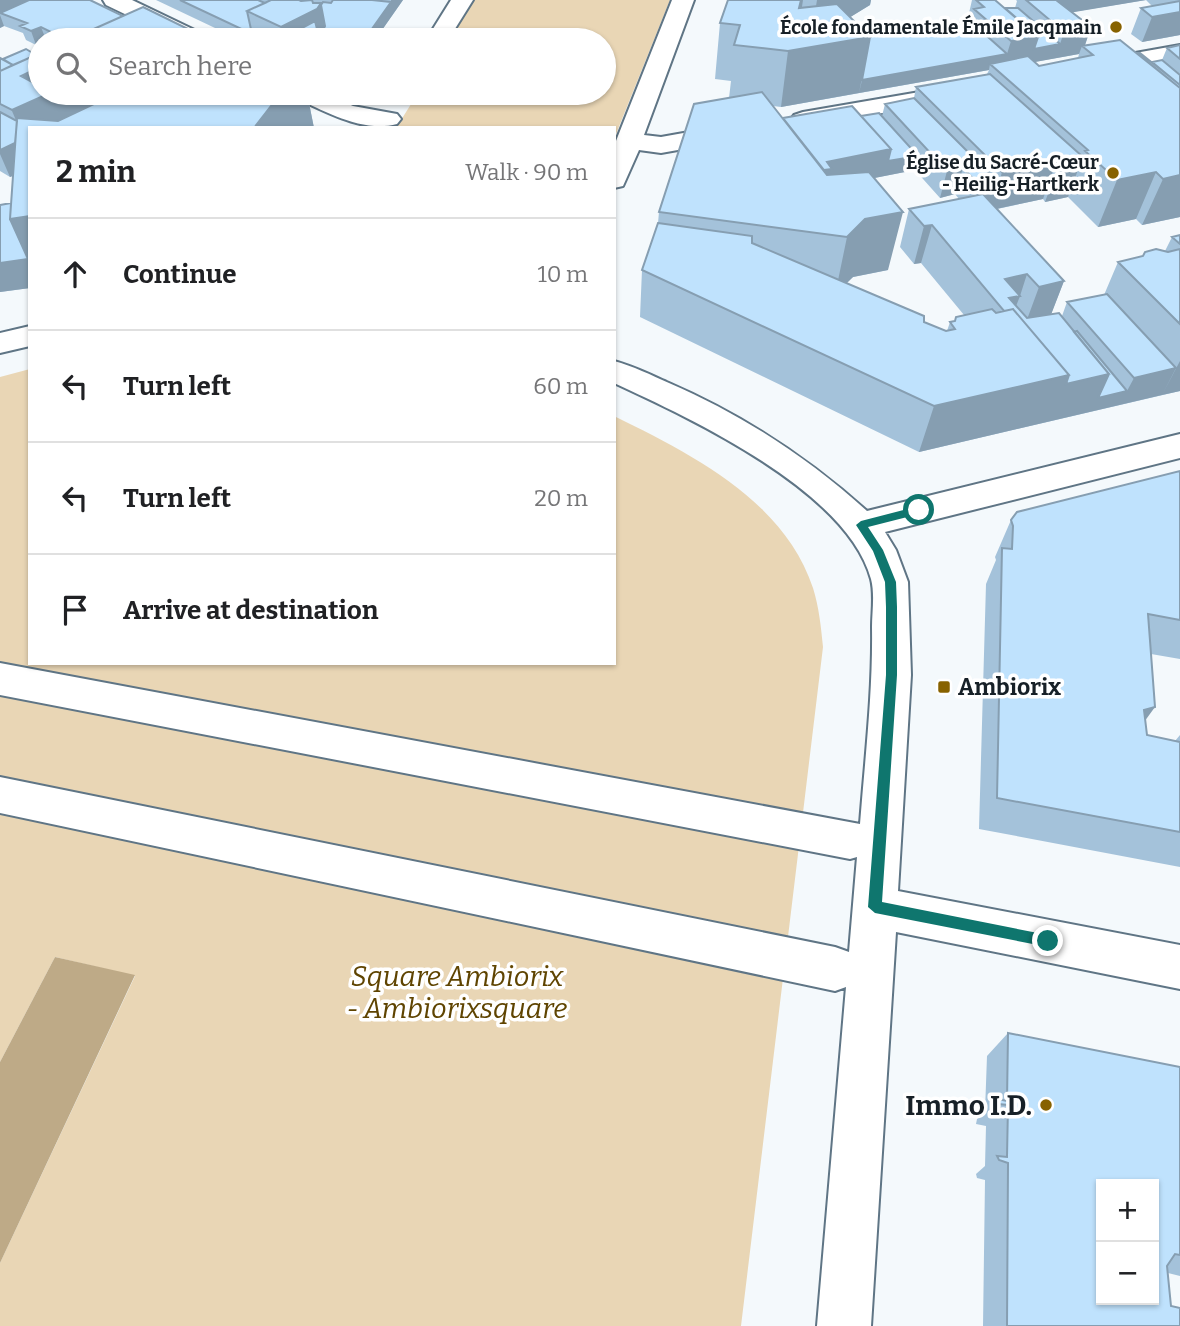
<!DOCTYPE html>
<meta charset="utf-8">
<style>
body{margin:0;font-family:Bitter,serif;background:#f2f2f2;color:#202124}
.controls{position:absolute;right:21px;bottom:21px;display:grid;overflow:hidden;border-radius:0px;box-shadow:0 2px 5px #0004}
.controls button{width:63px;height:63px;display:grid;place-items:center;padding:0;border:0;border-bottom:2px solid #e0e0e0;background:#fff;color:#202124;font:35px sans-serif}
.stop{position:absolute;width:21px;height:21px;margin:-16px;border:5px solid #0f766e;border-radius:50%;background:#fff}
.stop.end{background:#0f766e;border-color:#fff;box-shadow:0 2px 7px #0008}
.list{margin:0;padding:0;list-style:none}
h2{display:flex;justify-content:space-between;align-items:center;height:91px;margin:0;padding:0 28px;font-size:30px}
h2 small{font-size:23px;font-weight:400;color:#757577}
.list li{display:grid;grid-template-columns:46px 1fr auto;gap:21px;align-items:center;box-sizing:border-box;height:112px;padding:0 28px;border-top:2px solid #e0e0e0}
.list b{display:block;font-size:26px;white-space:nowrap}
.list em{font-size:23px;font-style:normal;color:#757577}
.icon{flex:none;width:38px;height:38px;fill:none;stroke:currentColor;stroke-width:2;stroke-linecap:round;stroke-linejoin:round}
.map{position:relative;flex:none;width:1180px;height:1326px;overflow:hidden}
.search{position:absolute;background:#fff;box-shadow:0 2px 5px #0004;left:28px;top:28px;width:588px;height:77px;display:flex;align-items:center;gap:18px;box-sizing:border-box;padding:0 24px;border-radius:38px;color:#757577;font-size:26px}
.panel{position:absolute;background:#fff;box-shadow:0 2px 5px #0004;left:28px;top:126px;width:588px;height:539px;border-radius:0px}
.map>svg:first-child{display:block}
.green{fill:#e9d6b5}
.water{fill:#beaa87}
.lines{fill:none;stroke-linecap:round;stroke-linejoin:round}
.minor-casing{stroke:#5f7585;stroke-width:4}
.minor{fill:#fff;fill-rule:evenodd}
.wall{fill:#a4c2da;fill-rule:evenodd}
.shaded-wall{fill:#869eb1}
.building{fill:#bfe2fd;stroke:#869eb1;stroke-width:2;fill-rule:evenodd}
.route{fill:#0f766e}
.poi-dot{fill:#876200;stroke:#fff;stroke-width:2.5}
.labels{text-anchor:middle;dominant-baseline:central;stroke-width:7;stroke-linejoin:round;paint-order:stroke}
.far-poi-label{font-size:19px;font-weight:bold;fill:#172027;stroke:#fff;text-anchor:end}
.poi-label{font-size:23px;font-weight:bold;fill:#172027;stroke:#fff;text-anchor:start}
.near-park-label{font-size:28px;font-style:italic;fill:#5f4401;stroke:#fff}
.near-poi-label{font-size:28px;font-weight:bold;fill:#172027;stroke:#fff;text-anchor:end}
</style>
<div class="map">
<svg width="1180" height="1326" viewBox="0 0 1180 1326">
<rect width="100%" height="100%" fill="#f4f9fc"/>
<!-- green -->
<path class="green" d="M474 0H670L614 139V128H396L418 93H604V40H449Z
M30 369V663H614V416C691 454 784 500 813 588 819 607 821 627 823 647L741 1326H0V1263L135 976 55 957 0 1062V377Z"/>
<!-- water -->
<path class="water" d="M55 957 135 975 0 1263V1062Z"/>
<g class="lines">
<!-- minor casing -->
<g class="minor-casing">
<path id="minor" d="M103 0H132L205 35 209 40H179L106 5Z
M451 0H473L448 40H426Z
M672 0H694L644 135 661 137 734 124 743 127 747 132 743 137 734 140 661 153 639 150 623 186 614 188V146Z
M1180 45V59L1096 74 1088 72 1084 67 1088 62 1096 60Z
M937 89 946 91 949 96 946 101 803 128 794 125 790 120 794 115 803 112Z
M293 93H324L353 106 397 114 401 119 397 124C363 133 326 112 296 98Z
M30 326V346L0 353V333Z
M614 361C633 366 651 375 669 383 743 415 807 457 867 511L1180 434V458L885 532 896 550 908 582 911 675 898 891 1180 945V989L896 932 871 1326H817L846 987 835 991 0 813V777L835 947 849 952 857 857 850 859 0 695V663L860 824C865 759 873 693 872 627 872 612 875 594 871 579 847 491 692 419 614 383Z"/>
</g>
<!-- minor -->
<use href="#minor" class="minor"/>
</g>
<!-- wall -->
<path class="wall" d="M0 0 123 16 188 29 192 40H40V43L36 45 26 40 23 33 4 26 0 28Z
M156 0H299L301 1 305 0H403L375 40H228L234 37Z
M728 0H871L870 5 850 17 868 35H886L967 22 972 0H995L1004 8H1015L1017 1 1016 0H1146L1072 12 1091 27 1085 45 1137 53 1152 62 1162 60 1167 48 1180 45V217L1142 225 1136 219 1098 227 1068 197 1045 202 1043 199 997 209 1064 281 1051 314 1062 316 1067 302 1104 295 1118 262 1165 251 1172 237 1180 235V391L919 452 640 317 642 270 658 223 659 212 729 98 731 81 715 79 720 23ZM1079 54 1078 58 1039 66 1034 62ZM989 70 987 74 916 87 914 98 885 104 882 116 783 118 773 106 781 107ZM915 170 940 198 955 194 959 199 909 209 900 247 914 264 921 263 964 315 955 321 950 322 947 331 924 322 846 283 853 277 888 270 874 178Z
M1146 0H1180V35L1142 42 1131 34 1141 8 1152 6Z
M0 58 40 93H307L314 128H30V288L0 292V205L11 203 13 176 10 177 0 171Z
M1180 471V659L1151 654 1145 721 1147 735 1175 741 1180 735V867L979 829 986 584 996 560 995 557 1011 520Z
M1008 1033 1180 1067V1276L1168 1273 1171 1306 1180 1326H983L985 1180 977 1178 976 1174 985 1166 986 1126 976 1124 977 1119 985 1111 987 1056Z"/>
<!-- shaded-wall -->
<path class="shaded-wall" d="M0 0H65L0 13Z
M391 0H403L375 40H364L391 2Z
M801 0H803L797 40 870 37 859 93 781 107 788 51Z
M817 0H871L870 5 810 42Z
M1044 0H1146L1045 17Z
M321 3 327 40 283 38 281 27Z
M1180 12V35L1142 42 1152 17Z
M0 15 4 26 0 28Z
M41 27 46 40H40V43L36 45 31 31Z
M1091 27 1084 48 1082 46 1079 54 996 69 990 64 989 70 859 93 862 80 1007 54 1011 41 1038 37 1060 44 1064 32Z
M188 29 191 40H164Z
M40 62V93H114L118 104 30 168 10 177 0 154V150L24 139 0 83Z
M280 93H307L314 128H254Z
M891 149 918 156 915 170 829 187 794 201 827 162Z
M1082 159 1068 197 1045 202 1059 164Z
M1056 162 1043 199 973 214 981 187 999 183 1002 172Z
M963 168 955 194 940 198 947 171Z
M1156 172 1136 219 1098 227 1117 180Z
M1180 175V217L1142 225 1163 179Z
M903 212 888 270 853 277 835 295 847 237 865 219Z
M30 216V288L0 292V263L10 219Z
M932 225 921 263 914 264 924 226Z
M1027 274 1020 296 1011 319 1005 279Z
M1064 281 1049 320 1025 325 1039 287Z
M1180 361V391L1162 395Z
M1176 368 1162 395 919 452 934 406 1069 375 1109 374 1127 391 1134 378Z
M1155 707 1131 740 1144 710Z"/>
<!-- building -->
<path class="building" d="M29 0H90L123 16 69 40H51L49 39 57 35 41 27 31 31 20 26 27 23 0 13Z
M180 0H258L265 3 247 11 252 34Z
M271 0H299L301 1 312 0 313 3H321L317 9 281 27 247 11Z
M333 0H372L391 2 364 40H359L358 33 323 30 325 26 321 5 323 2 331 3Z
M728 0H801L799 8 837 4 870 37 788 51 734 45 740 25 720 23Z
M976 0H995L1038 37 1011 41 974 9 984 7Z
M1026 0H1056L1091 27 1064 32Z
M1180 1V12L1152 17 1141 8Z
M143 7 188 29 164 40H69Z
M1005 8H1018L1060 44 1034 49 1038 37Z
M315 21 317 29 358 33 353 40H289L283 38Z
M970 21 1007 54 862 80 870 37 868 35H872L875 31H881L886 35Z
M245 32 262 40H228Z
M1120 40 1180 88V175L1163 179 1156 172 1117 180 1085 151 1088 150 990 64 1028 56 1039 66 1093 55 1082 46Z
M1180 45V59L1167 48Z
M26 49 36 55 13 65 3 59Z
M40 53V67L21 76 36 84 40 82V93H50L12 110 0 104V71Z
M1137 53H1140L1180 85V88Z
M0 58 13 65 0 71Z
M1162 60 1180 75V85L1152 62Z
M990 74 1083 157 1082 159 1059 164 1056 162 1002 172 916 87Z
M762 92 827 175 869 172 903 212 865 219 847 237 659 212 694 104Z
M117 93H281L254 128H30V216L10 219 17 118 58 121Z
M914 98 999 183 981 187 963 168 947 171 885 104Z
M852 106 891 149 827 162 832 169 824 170 783 118Z
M0 112 17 121 15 143 0 150Z
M879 113 918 156 888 161 891 149 861 116Z
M983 194 1064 281 1039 287 1027 274 1005 279 1020 296 1009 298 1027 318 1059 313 1109 374 1066 384 1069 375 1013 309 1004 311 932 225 924 226 909 209Z
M11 203 10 219 28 259 0 263V205Z
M658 223 752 236V243L924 316V322L946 331 955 329 950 322 955 321 956 317 992 309 996 313 1013 309 1069 375 934 406 642 270Z
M1180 235V244L1172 237Z
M1156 249 1168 252 1180 249V324L1118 262 1143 256 1145 252Z
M1107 294 1176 368 1134 378 1067 302Z
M1077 331 1127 391 1098 398 1109 374 1074 332Z
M1180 471V620L1148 614 1155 707 1144 710 1147 735 1180 742V832L997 798 1002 548 1012 549 1013 526 1011 520 1017 512Z
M1008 1033 1180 1067V1255L1175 1254 1167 1266 1171 1306 1180 1308V1326H1007L1008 1163 999 1160 997 1156 1007 1157 1008 1105 998 1104V1099L1007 1101ZM1101 1184H1154V1300H1101Z"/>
<!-- route -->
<path class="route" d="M919 506 925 510 923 513 868 527 883 550 896 582 897 607V675L882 902 1048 935 1055 941 1048 947 875 913 868 907 886 675V607L885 582 873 551 856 525 861 521Z"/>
<!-- markers -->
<g class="poi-dot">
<circle cx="1116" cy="27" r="7"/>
<circle cx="1113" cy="173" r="7"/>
<rect x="937" y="680" width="14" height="14" rx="3.5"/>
<circle cx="1046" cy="1105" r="7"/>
</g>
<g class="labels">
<!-- far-poi labels -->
<g class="far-poi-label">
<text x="1102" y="27">École fondamentale Émile Jacqmain</text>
<text x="1099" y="162">Église du Sacré-Cœur<tspan x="1099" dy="22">- Heilig-Hartkerk</tspan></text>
</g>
<!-- poi labels -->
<g class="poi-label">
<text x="958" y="687">Ambiorix</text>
</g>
<!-- near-park labels -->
<g class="near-park-label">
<text x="457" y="976">Square Ambiorix<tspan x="457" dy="32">- Ambiorixsquare</tspan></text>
</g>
<!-- near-poi labels -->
<g class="near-poi-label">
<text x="1032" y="1105">Immo I.D.</text>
</g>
</g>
</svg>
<div class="controls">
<button>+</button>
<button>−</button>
</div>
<div class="stop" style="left:919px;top:510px"></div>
<div class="stop end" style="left:1048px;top:941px"></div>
<div class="search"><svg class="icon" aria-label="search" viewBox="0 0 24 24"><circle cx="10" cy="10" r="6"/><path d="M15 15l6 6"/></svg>Search here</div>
<section class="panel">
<h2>2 min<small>Walk · 90 m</small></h2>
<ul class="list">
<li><svg class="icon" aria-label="ahead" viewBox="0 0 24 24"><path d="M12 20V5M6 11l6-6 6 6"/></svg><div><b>Continue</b></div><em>10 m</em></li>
<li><svg class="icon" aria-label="left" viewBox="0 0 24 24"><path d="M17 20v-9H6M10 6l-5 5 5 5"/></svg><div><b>Turn left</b></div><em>60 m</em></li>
<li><svg class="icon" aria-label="left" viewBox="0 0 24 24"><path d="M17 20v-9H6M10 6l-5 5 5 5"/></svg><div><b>Turn left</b></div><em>20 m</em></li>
<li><svg class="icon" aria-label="arrive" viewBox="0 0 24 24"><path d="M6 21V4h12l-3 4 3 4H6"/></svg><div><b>Arrive at destination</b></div></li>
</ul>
</section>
</div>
